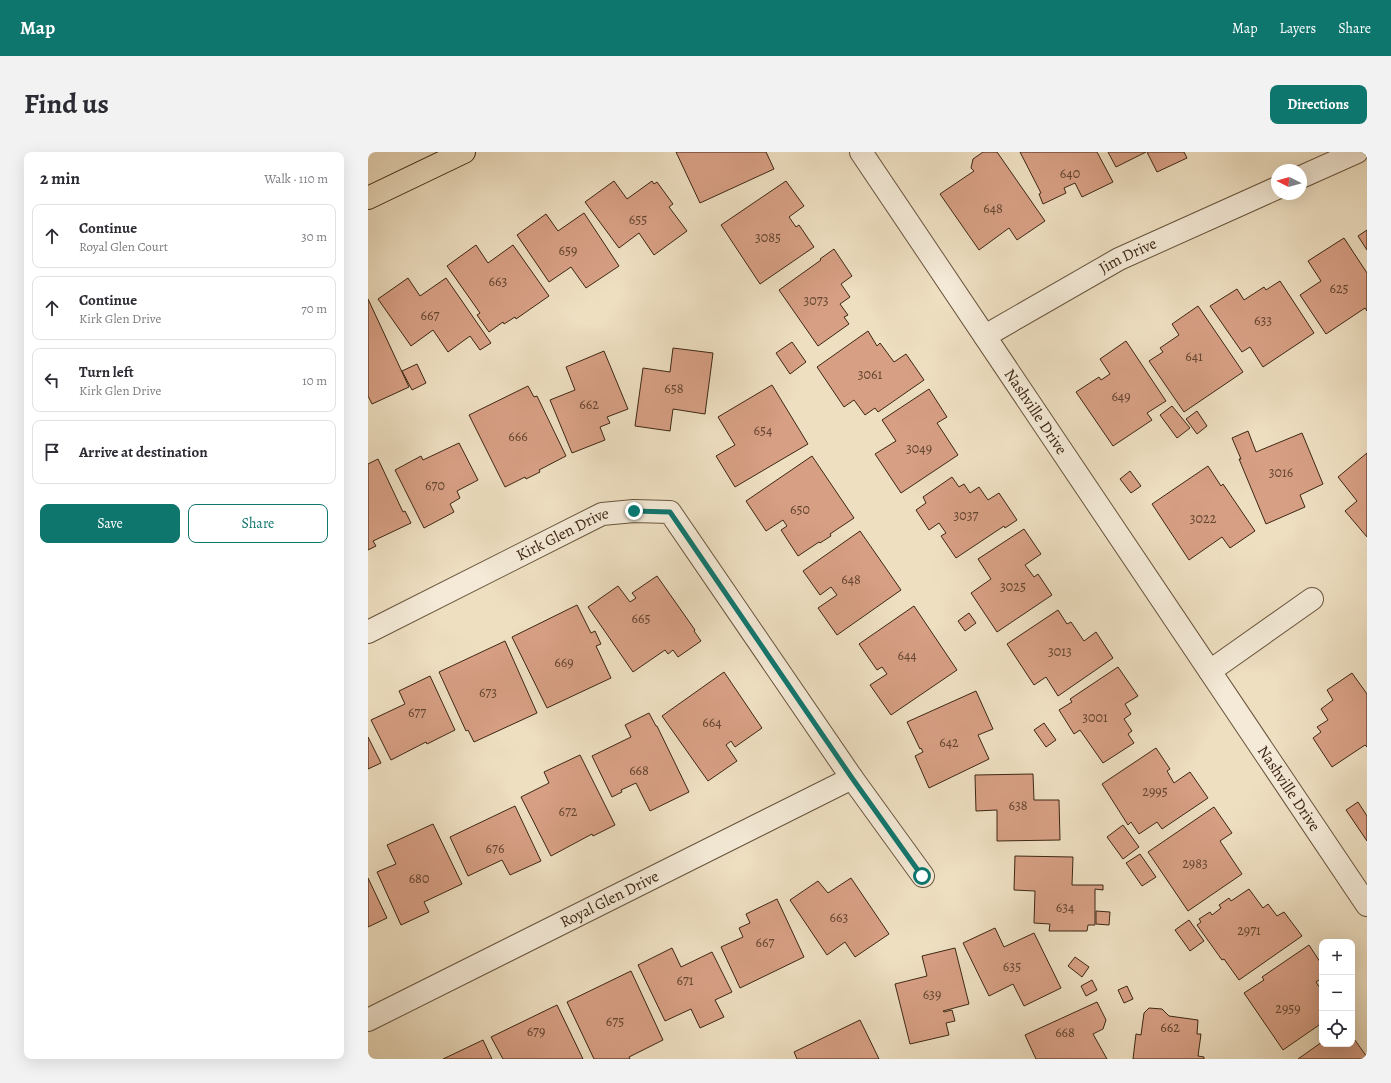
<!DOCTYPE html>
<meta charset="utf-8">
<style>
body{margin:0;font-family:Alegreya,serif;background:#f2f2f3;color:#2b2b33}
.controls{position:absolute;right:12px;bottom:12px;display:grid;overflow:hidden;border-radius:8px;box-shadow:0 4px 16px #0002}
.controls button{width:36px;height:36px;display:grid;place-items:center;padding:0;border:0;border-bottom:1px solid #e1e1e2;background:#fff;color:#2b2b33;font:20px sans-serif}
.compass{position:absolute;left:903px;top:12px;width:36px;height:36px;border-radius:50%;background:#fff;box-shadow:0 4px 16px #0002;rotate:276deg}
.stop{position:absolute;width:12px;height:12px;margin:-9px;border:3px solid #0f766e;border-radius:50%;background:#fff}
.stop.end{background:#0f766e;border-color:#fff;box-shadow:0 1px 4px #0008}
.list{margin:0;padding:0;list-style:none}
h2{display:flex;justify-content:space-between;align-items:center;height:52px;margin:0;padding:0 16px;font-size:17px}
h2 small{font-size:13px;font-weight:400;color:#7c7c81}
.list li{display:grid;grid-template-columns:26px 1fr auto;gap:12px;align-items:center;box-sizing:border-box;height:64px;margin:0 8px 8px;padding:0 8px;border:1px solid #e1e1e2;border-radius:8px}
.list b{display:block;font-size:15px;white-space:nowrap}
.list p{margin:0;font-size:13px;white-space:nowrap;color:#7c7c81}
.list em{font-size:13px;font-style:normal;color:#7c7c81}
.actions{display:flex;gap:8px;padding:12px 16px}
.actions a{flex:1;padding:9px 0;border:1px solid #0f766e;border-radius:8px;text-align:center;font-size:14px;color:#0f766e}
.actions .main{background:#0f766e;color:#fff}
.icon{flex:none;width:22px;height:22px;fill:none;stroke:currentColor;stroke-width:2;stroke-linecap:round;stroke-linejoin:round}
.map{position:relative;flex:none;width:999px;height:907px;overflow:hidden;border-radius:8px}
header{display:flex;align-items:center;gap:24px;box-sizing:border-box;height:56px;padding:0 20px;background:#0f766e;color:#fff}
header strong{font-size:19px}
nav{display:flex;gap:22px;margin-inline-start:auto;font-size:14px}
.intro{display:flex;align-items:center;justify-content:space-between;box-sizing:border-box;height:96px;padding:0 24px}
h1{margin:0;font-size:28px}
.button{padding:10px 18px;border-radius:8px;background:#0f766e;color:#fff;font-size:14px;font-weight:700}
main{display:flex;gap:24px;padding:0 24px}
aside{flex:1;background:#fff;border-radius:8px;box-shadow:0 4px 16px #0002}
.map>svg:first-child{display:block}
.building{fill:#d79f84;stroke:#3d2713}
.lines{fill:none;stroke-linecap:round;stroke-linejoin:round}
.minor-casing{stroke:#69553e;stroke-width:24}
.major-casing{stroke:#3d2713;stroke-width:24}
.minor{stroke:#f4ead7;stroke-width:22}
.major{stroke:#eedfc1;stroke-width:22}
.route{stroke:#0f766e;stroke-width:5}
.labels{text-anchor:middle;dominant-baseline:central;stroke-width:3;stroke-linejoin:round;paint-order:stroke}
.number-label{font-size:14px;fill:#64452f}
.street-label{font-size:16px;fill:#3d2713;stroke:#f4ead7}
</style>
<header>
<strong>Map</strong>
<nav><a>Map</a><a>Layers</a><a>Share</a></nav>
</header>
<div class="intro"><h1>Find us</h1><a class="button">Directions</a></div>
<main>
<aside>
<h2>2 min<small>Walk · 110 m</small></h2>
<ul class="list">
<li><svg class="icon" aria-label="ahead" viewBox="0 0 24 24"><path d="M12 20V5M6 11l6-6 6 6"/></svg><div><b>Continue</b><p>Royal Glen Court</p></div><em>30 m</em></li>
<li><svg class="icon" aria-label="ahead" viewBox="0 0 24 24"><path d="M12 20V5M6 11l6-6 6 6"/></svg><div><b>Continue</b><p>Kirk Glen Drive</p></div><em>70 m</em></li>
<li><svg class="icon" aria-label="left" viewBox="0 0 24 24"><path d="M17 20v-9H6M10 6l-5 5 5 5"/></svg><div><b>Turn left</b><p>Kirk Glen Drive</p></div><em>10 m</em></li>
<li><svg class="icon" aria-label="arrive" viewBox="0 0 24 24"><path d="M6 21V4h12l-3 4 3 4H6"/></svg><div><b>Arrive at destination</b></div></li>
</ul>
<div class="actions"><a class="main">Save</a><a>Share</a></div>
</aside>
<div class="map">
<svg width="999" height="907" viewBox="0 0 999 907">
<rect width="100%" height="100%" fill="#eedfc1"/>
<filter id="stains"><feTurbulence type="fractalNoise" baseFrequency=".005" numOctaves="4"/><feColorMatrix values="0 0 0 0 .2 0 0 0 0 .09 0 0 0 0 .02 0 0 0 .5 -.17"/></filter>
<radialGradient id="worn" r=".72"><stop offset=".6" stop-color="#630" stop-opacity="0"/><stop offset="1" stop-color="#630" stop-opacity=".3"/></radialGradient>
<!-- building -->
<path class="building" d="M308 0H398L406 17 332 51Z
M615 0H629L677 69 649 88 641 76 611 98 572 42 606 19 603 16 605 7Z
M652 0H729L745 30 714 45 707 31 696 36 698 41 675 52 671 42 673 41Z
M740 0H778L748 15Z
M779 0H816L819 6 789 20Z
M246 29 259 47 284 29 286 32 289 30 305 52 301 55 319 79 286 103 271 81 251 96 217 50Z
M418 29 436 54 421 65 428 75 431 73 446 95 392 132 353 73Z
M216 61 251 114 218 136 203 115 181 130 149 83 178 62 190 79Z
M999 78V98L990 84Z
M976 86 999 121V159L997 156 958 182 932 143 953 129 940 109Z
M108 93 120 111 145 93 181 144 148 167 147 165 136 172 135 170 121 180 109 163 112 161 79 114Z
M466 97 484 124 473 132 482 145 472 152 480 163 476 165 481 172 450 194 411 138 453 108 452 107Z
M40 126 52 144 78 126 123 191 112 198 102 184 80 200 65 178 43 194 10 147Z
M912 129 946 181 895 215 882 195 874 200 842 154 869 137 876 148 896 135 898 138Z
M0 147 41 235 4 252 0 244Z
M830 154 875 220 816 260 781 209 795 200 792 196 811 183 804 172Z
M500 179 509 194 512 191 526 210 538 202 556 228 510 260 507 256 497 263 486 248 476 255 449 215Z
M758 189 798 249 779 261 784 268 745 294 708 240 731 225 733 228 742 222 732 207Z
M424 190 438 210 422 222 408 201Z
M305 196 345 201 337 262 305 257 302 279 267 274 275 216 302 220Z
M236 199 260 257 239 265 242 271 232 275 237 288 204 301 182 248 207 238 198 215Z
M49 212 58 231 44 238 34 219Z
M404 233 440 292 367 335 348 304 367 293 350 265Z
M160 234 166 245 169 244 198 304 171 318 172 320 158 327 157 325 137 335 101 263Z
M561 237 579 265 569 271 590 303 533 341 507 302 528 289 514 268Z
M804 254 822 276 809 286 792 263Z
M829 259 839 274 829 282 818 267Z
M880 279 888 300 934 281 955 332 932 343 937 355 898 372 871 307H873L864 286Z
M91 291 110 328 89 339 92 346 82 352 86 360 56 376 27 318 53 304 55 308Z
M999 301V385L977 359 989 349 970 325Z
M444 304 486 366 462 382 463 384 452 391 451 390 430 404 413 378 419 374 415 368 398 379 378 349Z
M10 307 35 360 37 359 43 371 5 389 8 394 0 398V312Z
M840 314 853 334 855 332 887 379 862 396 854 385 821 408 784 352Z
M762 319 773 334 763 341 752 327Z
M584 325 591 335 596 332 602 341 611 335 620 348 631 341 649 368 637 376 636 374 588 406 573 384 578 381 571 371 561 378 548 358 558 351 555 345Z
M656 377 673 402 657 413 666 425 670 422 684 443 629 480 603 441 623 427 610 407Z
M492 379 533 438 469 483 450 456 469 443 463 435 452 443 435 419Z
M289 424 327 478 326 479 333 489 310 505 305 498 300 502 297 498 265 520 220 455 250 434 262 450 268 446 264 441Z
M209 453 223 481 227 479 233 492 228 494 243 526 179 556 144 485Z
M546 454 589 518 523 563 502 533 519 522 514 515 509 518 491 492Z
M690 458 699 472 703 470 716 489 728 480 745 506 690 544 678 525 666 533 639 492Z
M601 461 608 471 597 479 590 469Z
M137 489 169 561 106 590 100 578 98 579 71 520Z
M750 515 770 544 757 552 763 562 756 567 764 579 760 582 766 591 735 611 712 578 706 582 691 558 704 550 702 547Z
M356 520 394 576 367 595 363 589 358 593 369 609 340 629 294 564Z
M984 521 999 542V595L997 593 964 615 945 586 953 580 949 575 960 568 953 557 965 548 959 538Z
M62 524 87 578 59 592 58 590 23 608 3 568 37 552 31 539Z
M608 539 625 577 610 583 621 607 561 636 547 604 555 600 553 596 552 597 539 570Z
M281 561 288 574H289L321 640 282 659 268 631 253 638 254 640 244 645 224 604 263 585 257 573Z
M676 571 688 588 678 595 666 578Z
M0 585 13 611 0 617Z
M788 596 802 617 799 619 806 631 822 620 840 646 794 677 789 670 771 682 763 670 760 673 734 632Z
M212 603 247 673 225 684 224 682 183 704 153 645 181 631 176 620Z
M665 622 666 648H691L692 688 629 689V658L608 659 607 623Z
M990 650 999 664V689L978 658Z
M147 654 173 709 142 723 134 708 100 724 82 685Z
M846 655 864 681 852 689 874 722 820 759 780 700Z
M65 672 94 732 56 750 61 760 33 773 9 720 28 712 19 693Z
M755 673 771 695 755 707 739 685Z
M772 702 788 725 774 734 758 711Z
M647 704 705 705 704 733H735V738L727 737V773H720L719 779H681L682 772 666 771 667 739 646 738Z
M0 726 19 766 0 775Z
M483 726 521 782 487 805 477 790 459 803 422 748 450 729 460 741Z
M881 737 895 756 900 752 909 764 916 760 934 784 871 828 856 807 854 808 829 773 833 770 831 767 842 760 844 763 853 756 851 753 861 746 863 749Z
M409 747 436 805 372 836 353 795 375 785 371 776 382 771 378 762Z
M728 759 742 760 741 773 728 772Z
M821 768 836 789 822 799 807 778Z
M627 776 636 795 666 781 693 836 656 854 645 832 621 844 595 791Z
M941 793 954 813V826L948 830 952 836H954V871L915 898 876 841 896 828 894 825Z
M304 796 313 815 344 800 364 840 347 848 356 865 332 876 323 857 297 869 270 813Z
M587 796 601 852 575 859 576 860 584 858 587 869 578 871 581 883 542 892 527 832 559 824 554 804Z
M707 805 721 815 714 825 700 814Z
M263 819 295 888 261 905 262 907H226L199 850Z
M724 828 729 838 718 844 713 834Z
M759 834 765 847 756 851 750 838Z
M729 850 738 868 735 877 725 882 739 907H668L657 883Z
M189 853 215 907H135L123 885Z
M781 856 794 857 801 864 830 868 829 882H833L830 904 836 905V907H765L768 882 773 883 776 861Z
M492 868 511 907H429L426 900Z
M984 884 999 905V907H930L954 890V892H984Z
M115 888 124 907H75Z"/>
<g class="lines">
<!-- minor casing -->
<g class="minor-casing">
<g id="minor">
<path id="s1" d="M493 0 999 753"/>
<path d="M933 25 989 0"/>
<path id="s2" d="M617 184 751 107 909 36"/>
<path id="s3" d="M0 480 234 362 266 359 302 360 484 626 555 724"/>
<path d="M842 519 944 447"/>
<path id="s4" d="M0 868 484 626"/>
</g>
</g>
<!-- major casing -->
<g class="major-casing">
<path id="major" d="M0 46 96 0"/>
</g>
<!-- minor -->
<use href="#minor" class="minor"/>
<!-- major -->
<use href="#major" class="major"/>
</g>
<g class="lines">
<!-- route -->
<path class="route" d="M266 359 302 360 484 626 554 724"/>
</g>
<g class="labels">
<!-- number labels -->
<g class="number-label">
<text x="702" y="21">640</text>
<text x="625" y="56">648</text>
<text x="270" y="67">655</text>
<text x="400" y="85">3085</text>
<text x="200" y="98">659</text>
<text x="130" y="129">663</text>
<text x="971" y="136">625</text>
<text x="448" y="148">3073</text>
<text x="62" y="163">667</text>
<text x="895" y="168">633</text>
<text x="826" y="204">641</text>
<text x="502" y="222">3061</text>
<text x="306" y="236">658</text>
<text x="753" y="244">649</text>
<text x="221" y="252">662</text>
<text x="395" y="278">654</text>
<text x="150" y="284">666</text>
<text x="551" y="296">3049</text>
<text x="913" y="320">3016</text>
<text x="67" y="333">670</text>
<text x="432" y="357">650</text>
<text x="598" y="363">3037</text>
<text x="835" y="366">3022</text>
<text x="483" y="427">648</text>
<text x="645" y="434">3025</text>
<text x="273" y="466">665</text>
<text x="692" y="499">3013</text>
<text x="539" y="503">644</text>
<text x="196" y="510">669</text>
<text x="120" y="540">673</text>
<text x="49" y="560">677</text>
<text x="727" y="565">3001</text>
<text x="344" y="570">664</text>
<text x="581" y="590">642</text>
<text x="271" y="618">668</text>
<text x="787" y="639">2995</text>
<text x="650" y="653">638</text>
<text x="200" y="659">672</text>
<text x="127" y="696">676</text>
<text x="827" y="711">2983</text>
<text x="51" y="726">680</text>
<text x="697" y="755">634</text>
<text x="471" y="765">663</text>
<text x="881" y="778">2971</text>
<text x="397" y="790">667</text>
<text x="644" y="814">635</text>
<text x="317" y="828">671</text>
<text x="564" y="842">639</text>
<text x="920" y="856">2959</text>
<text x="247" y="869">675</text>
<text x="802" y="875">662</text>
<text x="168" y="879">679</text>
<text x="697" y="880">668</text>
</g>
<!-- street labels -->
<g class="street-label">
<text stroke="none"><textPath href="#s2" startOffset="164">Jim Drive</textPath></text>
<text stroke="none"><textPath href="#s1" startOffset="313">Nashville Drive</textPath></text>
<text stroke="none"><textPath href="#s3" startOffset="218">Kirk Glen Drive</textPath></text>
<text stroke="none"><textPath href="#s1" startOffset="767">Nashville Drive</textPath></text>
<text stroke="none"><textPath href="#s4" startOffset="270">Royal Glen Drive</textPath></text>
</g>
</g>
<rect width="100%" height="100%" filter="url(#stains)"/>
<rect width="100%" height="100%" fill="url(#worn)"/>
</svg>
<div class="controls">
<button>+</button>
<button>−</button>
<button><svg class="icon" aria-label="locate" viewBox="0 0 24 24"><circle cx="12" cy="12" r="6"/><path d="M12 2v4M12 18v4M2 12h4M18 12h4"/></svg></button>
</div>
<svg class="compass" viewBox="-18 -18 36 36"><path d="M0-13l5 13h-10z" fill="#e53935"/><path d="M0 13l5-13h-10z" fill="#7c7c81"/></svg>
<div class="stop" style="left:554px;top:724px"></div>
<div class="stop end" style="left:266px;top:359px"></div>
</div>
</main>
